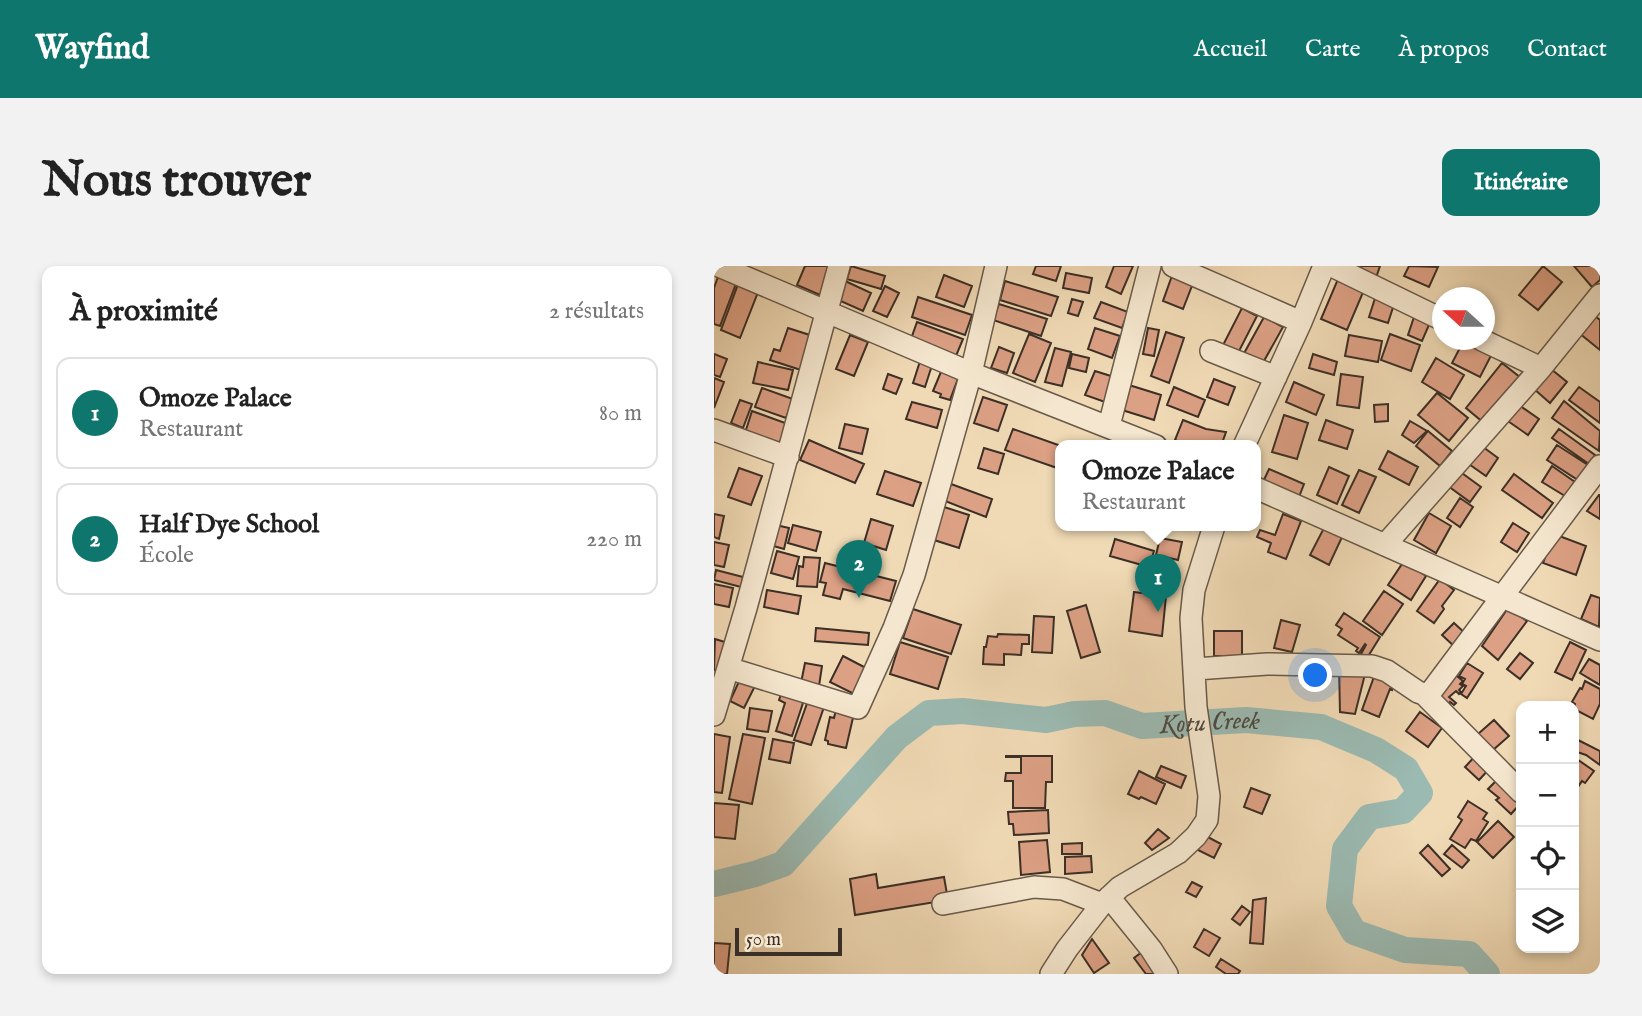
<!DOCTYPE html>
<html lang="fr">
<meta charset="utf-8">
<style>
body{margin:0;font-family:"IM FELL English",serif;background:#f2f2f2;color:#222}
.controls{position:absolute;right:21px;bottom:21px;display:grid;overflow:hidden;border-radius:14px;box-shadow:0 4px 10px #0003}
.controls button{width:63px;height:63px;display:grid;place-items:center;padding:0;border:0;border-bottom:2px solid #e0e0e0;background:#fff;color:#222;font:35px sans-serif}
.compass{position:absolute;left:718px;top:21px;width:63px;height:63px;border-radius:50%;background:#fff;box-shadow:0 4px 10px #0003;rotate:291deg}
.scale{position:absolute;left:21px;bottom:18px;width:107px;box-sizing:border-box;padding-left:7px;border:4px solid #3c2f26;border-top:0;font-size:19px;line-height:24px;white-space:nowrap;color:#3c2f26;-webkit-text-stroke:5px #f5e7cf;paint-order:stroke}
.you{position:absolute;left:602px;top:410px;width:24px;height:24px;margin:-18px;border:5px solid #fff;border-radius:50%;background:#1a73e8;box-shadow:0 0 0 10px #1a73e833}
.badge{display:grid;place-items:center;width:46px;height:46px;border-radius:50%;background:#0f766e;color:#fff;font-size:23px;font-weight:700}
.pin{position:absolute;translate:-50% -58px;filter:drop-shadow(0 2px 4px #0008)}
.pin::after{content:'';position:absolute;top:37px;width:24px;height:21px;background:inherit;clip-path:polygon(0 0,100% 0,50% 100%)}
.popup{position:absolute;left:341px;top:174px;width:206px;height:91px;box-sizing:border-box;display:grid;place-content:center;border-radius:14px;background:#fff;filter:drop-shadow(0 2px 5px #0005);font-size:23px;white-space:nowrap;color:#767676}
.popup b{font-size:26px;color:#222}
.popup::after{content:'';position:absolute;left:50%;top:100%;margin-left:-14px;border:14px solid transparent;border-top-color:#fff}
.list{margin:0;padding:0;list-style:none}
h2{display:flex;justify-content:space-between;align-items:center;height:91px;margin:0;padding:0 28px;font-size:30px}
h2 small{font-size:23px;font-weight:400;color:#767676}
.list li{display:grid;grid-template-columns:46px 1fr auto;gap:21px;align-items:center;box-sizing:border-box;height:112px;margin:0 14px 14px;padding:0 14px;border:2px solid #e0e0e0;border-radius:14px}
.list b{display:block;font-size:26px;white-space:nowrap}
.list p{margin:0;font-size:23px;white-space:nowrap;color:#767676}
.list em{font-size:23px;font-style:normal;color:#767676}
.icon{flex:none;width:38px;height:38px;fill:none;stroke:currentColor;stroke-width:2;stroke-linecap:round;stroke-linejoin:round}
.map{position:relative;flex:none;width:886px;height:708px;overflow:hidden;border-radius:14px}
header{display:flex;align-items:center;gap:42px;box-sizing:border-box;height:98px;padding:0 35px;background:#0f766e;color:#fff}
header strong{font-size:33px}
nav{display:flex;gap:38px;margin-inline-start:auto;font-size:24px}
.intro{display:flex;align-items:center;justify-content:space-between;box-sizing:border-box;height:168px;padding:0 42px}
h1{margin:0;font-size:49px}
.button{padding:18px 32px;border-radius:14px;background:#0f766e;color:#fff;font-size:24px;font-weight:700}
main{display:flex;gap:42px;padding:0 42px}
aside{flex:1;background:#fff;border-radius:14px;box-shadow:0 4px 10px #0003}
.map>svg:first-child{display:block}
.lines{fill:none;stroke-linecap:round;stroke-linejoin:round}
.river{stroke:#9bbab2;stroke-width:26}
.building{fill:#dca084;stroke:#3c2f26;stroke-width:2}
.minor-casing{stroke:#695a4a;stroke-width:24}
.minor{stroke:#f5e7cf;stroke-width:21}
.labels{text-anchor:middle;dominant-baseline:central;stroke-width:6;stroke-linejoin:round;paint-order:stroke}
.water-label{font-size:26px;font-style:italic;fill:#4f4b42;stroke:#f5e7cf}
</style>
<header>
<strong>Wayfind</strong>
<nav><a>Accueil</a><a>Carte</a><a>À propos</a><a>Contact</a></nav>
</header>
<div class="intro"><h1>Nous trouver</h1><a class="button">Itinéraire</a></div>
<main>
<aside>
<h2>À proximité<small>2 résultats</small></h2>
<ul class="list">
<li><span class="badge">1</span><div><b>Omoze Palace</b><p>Restaurant</p></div><em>80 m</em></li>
<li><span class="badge">2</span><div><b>Half Dye School</b><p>École</p></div><em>220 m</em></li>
</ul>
</aside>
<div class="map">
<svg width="886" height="708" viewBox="0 0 886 708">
<rect width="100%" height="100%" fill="#f0dab5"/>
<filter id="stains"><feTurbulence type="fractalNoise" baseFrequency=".00286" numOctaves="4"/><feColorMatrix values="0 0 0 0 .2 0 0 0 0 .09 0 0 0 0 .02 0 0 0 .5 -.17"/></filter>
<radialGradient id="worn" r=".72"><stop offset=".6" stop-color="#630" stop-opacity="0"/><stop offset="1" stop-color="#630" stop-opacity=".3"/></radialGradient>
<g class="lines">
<!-- river -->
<path class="river" id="s1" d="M0 618 41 608 69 598 183 471 215 447 249 445 332 454 360 448 391 447 428 460 532 454 607 461 662 484 692 503 706 527 689 545 655 551 631 583 625 640 640 666 691 684 755 688 773 708"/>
</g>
<!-- building -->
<path class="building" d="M91 0H119L106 29 83 19Z
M137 0 171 10 167 23 133 13Z
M322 0H347L342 15 319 8Z
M400 0H419L407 28 392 21Z
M631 0H666L662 12Z
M695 0 724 1 715 21 690 10Z
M829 0 848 16 824 44 805 29Z
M860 0H886V14L878 21Z
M460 4 481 12 469 43 449 35Z
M352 7 378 12 375 27 349 22Z
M5 8 23 15 6 60 0 58V22Z
M230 9 258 20 250 41 222 31Z
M26 13 46 21 26 72 7 64Z
M624 13 650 24 633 64 607 53Z
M129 14 157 27 149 45 120 32Z
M291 15 344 31 337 50 286 34Z
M171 20 185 27 173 51 159 45Z
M663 26 682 32 674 57 655 51Z
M204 31 258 49 251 69 198 51Z
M358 33 369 36 364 50 354 47Z
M387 36 414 46 408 62 380 52Z
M285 38 333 53 327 70 279 54Z
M528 42 543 50 522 91 507 83Z
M702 45 718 52 708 75 694 69Z
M875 45 886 54V84L865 67Z
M550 51 569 61 546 102 528 91Z
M203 56 249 73 242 90 197 73Z
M74 62 102 71 90 105 56 94 60 83 66 85Z
M381 62 406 70 398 92 374 83Z
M434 62 445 64 440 90 429 88Z
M452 66 470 72 455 117 437 110Z
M315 68 337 77 321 116 299 107Z
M676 68 706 79 697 105 667 94Z
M136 69 154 76 140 110 122 103Z
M635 69 668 75 664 96 631 90Z
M750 74H766L781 82 766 111 738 97Z
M285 81 300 87 293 107 277 102Z
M341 82 357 86 348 120 331 116Z
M0 88 13 93 6 111 0 109Z
M358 88 375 92 372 106 355 102Z
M599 88 623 96 620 109 595 102Z
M208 89 220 93 211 121 199 117Z
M722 92 750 109 736 133 708 116Z
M44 96 79 104 74 124 39 117Z
M788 97 807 112 770 157 752 142Z
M229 101 246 107 236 134 226 131 227 128 219 125Z
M837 103 853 116 836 137 820 123Z
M381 105 400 111 391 136 371 129Z
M174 108 188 113 182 128 169 123Z
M627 108 649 111 645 142 623 139Z
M0 112 10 116 0 142Z
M500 113 521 121 514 139 493 131Z
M580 116 610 129 602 149 572 136Z
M415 119 447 129 440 154 408 144Z
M460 121 491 134 484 151 453 139Z
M865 121 886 136V157L855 134Z
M48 122 79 133 72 152 41 141Z
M723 127 754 152 735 175 704 149Z
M269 131 293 139 284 165 260 157Z
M26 134 38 138 29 162 17 157Z
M850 135 886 165 885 185 838 152Z
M198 136 228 144 223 162 192 153Z
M802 137 825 153 814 169 791 153Z
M674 138V155L661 156 660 139Z
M38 145 74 158 66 179 31 167Z
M570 149 594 157 583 193 558 186Z
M469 154 492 163 512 166 507 180H475L461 174Z
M612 154 639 164 633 183 605 174Z
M696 155 713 165 700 177 688 169Z
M131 158 154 163 148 188 125 182Z
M299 163 347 180H346V203L291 184Z
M845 163 881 189 875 198 838 172Z
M714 165 738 185 726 200 702 180Z
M95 174 150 198 141 217 86 194Z
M765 178 784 192 772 210 752 196Z
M843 179 877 201 867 216 833 194Z
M270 182 290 188 284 208 264 202Z
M674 185 704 201 695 219 665 203Z
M838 200 861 216 851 230 828 216Z
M615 201 635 210 623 238 603 229Z
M25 202 48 210 37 239 14 231Z
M741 202 767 221 756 236 730 217Z
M555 203 590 218 585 231 549 216Z
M645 204 662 211 645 247 628 239Z
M171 205 207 217 199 240 163 228Z
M800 208 839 237 828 252 788 224Z
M237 218 278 233 272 251 231 235Z
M885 229H886V253L873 245Z
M746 232 759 241 746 261 733 252Z
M230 241 255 249 245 282 220 274Z
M715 247 737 260 722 287 700 274Z
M0 248 10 250 5 273 0 271Z
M569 248 587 255 572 293 554 286 557 277 543 271 546 264 561 269Z
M157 253 179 260 172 284 150 277Z
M799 257 815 267 803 286 787 276Z
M62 259 75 262 70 283 56 279Z
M79 259 107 266 102 285 74 277Z
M611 260 629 269 615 299 596 289Z
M840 268 872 280 862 309 829 297Z
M446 272 468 276 464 294 442 289Z
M401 273 440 285 435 301 396 290Z
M0 276 15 279 10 301 0 299Z
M63 285 85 291 79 313 57 307Z
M90 291 106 292 103 321 83 320 85 300 89 301Z
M690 295 712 310 697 334 674 319Z
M111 297 182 315 176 335 129 323 126 333 109 329 112 317 106 316Z
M2 304 29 311 27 321 0 314Z
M726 313 740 324 728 340 730 343 720 357 703 345Z
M0 318 19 322 15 341 0 338Z
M53 324 87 330 84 348 50 341Z
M670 325 689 338 668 369 649 355Z
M420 326 452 330 448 370 415 365Z
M877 329 886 332 885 361 867 353Z
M372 339 386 386 367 392 353 345Z
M794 342 813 355 784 394 768 380Z
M199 343 247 359 237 388 189 372Z
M630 347 666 371 653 392 647 388 652 379 651 378 645 387 642 385 644 382 624 369 628 363 622 359Z
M320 350 340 351 338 387 318 386Z
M567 354 586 359 578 386 560 382Z
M740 357 753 369 741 381 728 369Z
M102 362 155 367 154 379 101 375Z
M500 365H528V390H500Z
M284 368 315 369V378H308L307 389 290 388V399L269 398 270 381H272L274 370 283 371Z
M1 373 14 377 7 406 0 404Z
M186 376 234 391 224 423 176 408Z
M856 376 872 384 858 414 841 406Z
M806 387 819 397 806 413 793 403Z
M129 390 152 402 140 428 116 416Z
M875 393 886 399V419L866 407Z
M91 397 108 400 105 420 87 417Z
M753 397 769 407 753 432 747 428 752 420 748 418 751 413 745 410Z
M625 401 652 404 641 448 626 446Z
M739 407 749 415 746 418 749 420 745 424 747 426 745 428 742 425 735 431 742 437 740 439 736 436 734 439 718 432Z
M661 408 682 413 678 424 676 423 665 451 648 444Z
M27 411 42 418 30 442 16 435Z
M871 415 886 423V438L879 453 860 443 861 438 858 436 866 422 868 423Z
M69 423 91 431 78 470 62 465 71 437 65 434Z
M96 429 112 435 97 479 80 474Z
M123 439 141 443 132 482 114 478V475L111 474 116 451 120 452Z
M36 442 58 445 54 466 33 463Z
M706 446 728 462 714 481 692 465Z
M780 454 795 470 779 484 764 468Z
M0 468 16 471 8 527 0 526Z
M29 468 51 472 38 538 15 533Z
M59 473 80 477 76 497 55 493Z
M864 474 886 485V499L872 489 860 485Z
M764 487 778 500 765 514 751 501Z
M292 490H338V516H332L331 542H299V515H291L292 507H307V491H292Z
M860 491 880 505 871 517 868 515 862 524 860 522Z
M447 500 472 510 467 522 442 511Z
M425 505 451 518 442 538 427 531 425 533 414 528Z
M786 511 807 531V537L797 548 782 534 785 532 774 523Z
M537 522 556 529 548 548 530 541Z
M754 535 773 547 769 553 774 556 762 575 757 573 751 582 736 573 748 554 744 551Z
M0 537 25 539 21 573 0 571Z
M334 544 335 567 300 569 299 558H295L294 546Z
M784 555 800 571 779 592 763 576Z
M444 563 455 572 438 584 431 577Z
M490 569 507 578 500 592 482 583Z
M333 574 336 606 307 609 305 576Z
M368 577V588H348V578Z
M714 579 736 603 728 610 706 587Z
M738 579 755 594 748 602 730 588Z
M377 590 378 606 351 608V591Z
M162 608 164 622 230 611 234 634 141 649 136 613Z
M478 616 488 621 482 631 472 626Z
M552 632 549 678 536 677 539 634Z
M528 640 536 646 526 659 518 653Z
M490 663 506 672 495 690 480 681Z
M378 673 395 697 380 707 368 689Z
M0 677 16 678 13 708H0Z
M428 686 442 705 438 708H432L420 692Z
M507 693 526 705 524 708H512L502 701Z"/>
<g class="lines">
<!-- minor casing -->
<g class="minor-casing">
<path id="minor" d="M5 0 257 107 442 180
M459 0 587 56
M618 0 729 54
M768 74 827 102
M497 85 562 111
M395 160 436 0
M0 164 74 191
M530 180 587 56 610 0
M542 222 886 374
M671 279 827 102 886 29
M14 402 144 442 180 362 200 309 257 107 282 0
M481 403 553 398 658 400 673 405 704 426 710 428 716 427 886 200
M710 428 807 526
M0 449 32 342 125 0
M395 631 437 683 453 708
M229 638 320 621 349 623 388 638
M337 708 353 683 388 638 406 621 464 587 482 570 493 554 495 530 482 441 477 352 480 324 500 260"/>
</g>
<!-- minor -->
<use href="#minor" class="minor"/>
</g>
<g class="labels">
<!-- water labels -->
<g class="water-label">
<text stroke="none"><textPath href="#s1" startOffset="567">Kotu Creek</textPath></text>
</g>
</g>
<rect width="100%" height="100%" filter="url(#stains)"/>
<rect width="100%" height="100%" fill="url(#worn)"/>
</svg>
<div class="controls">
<button>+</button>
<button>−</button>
<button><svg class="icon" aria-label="locate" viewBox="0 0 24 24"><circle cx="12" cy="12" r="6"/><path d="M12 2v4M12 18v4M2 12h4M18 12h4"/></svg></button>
<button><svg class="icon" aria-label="layers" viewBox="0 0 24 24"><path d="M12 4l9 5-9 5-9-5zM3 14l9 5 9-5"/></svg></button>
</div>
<svg class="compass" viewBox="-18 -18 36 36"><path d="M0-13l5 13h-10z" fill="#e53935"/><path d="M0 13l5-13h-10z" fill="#767676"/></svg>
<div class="scale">50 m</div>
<div class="you"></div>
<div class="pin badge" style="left:444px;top:346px">1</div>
<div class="popup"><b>Omoze Palace</b>Restaurant</div>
<div class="pin badge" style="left:145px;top:332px">2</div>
</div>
</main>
